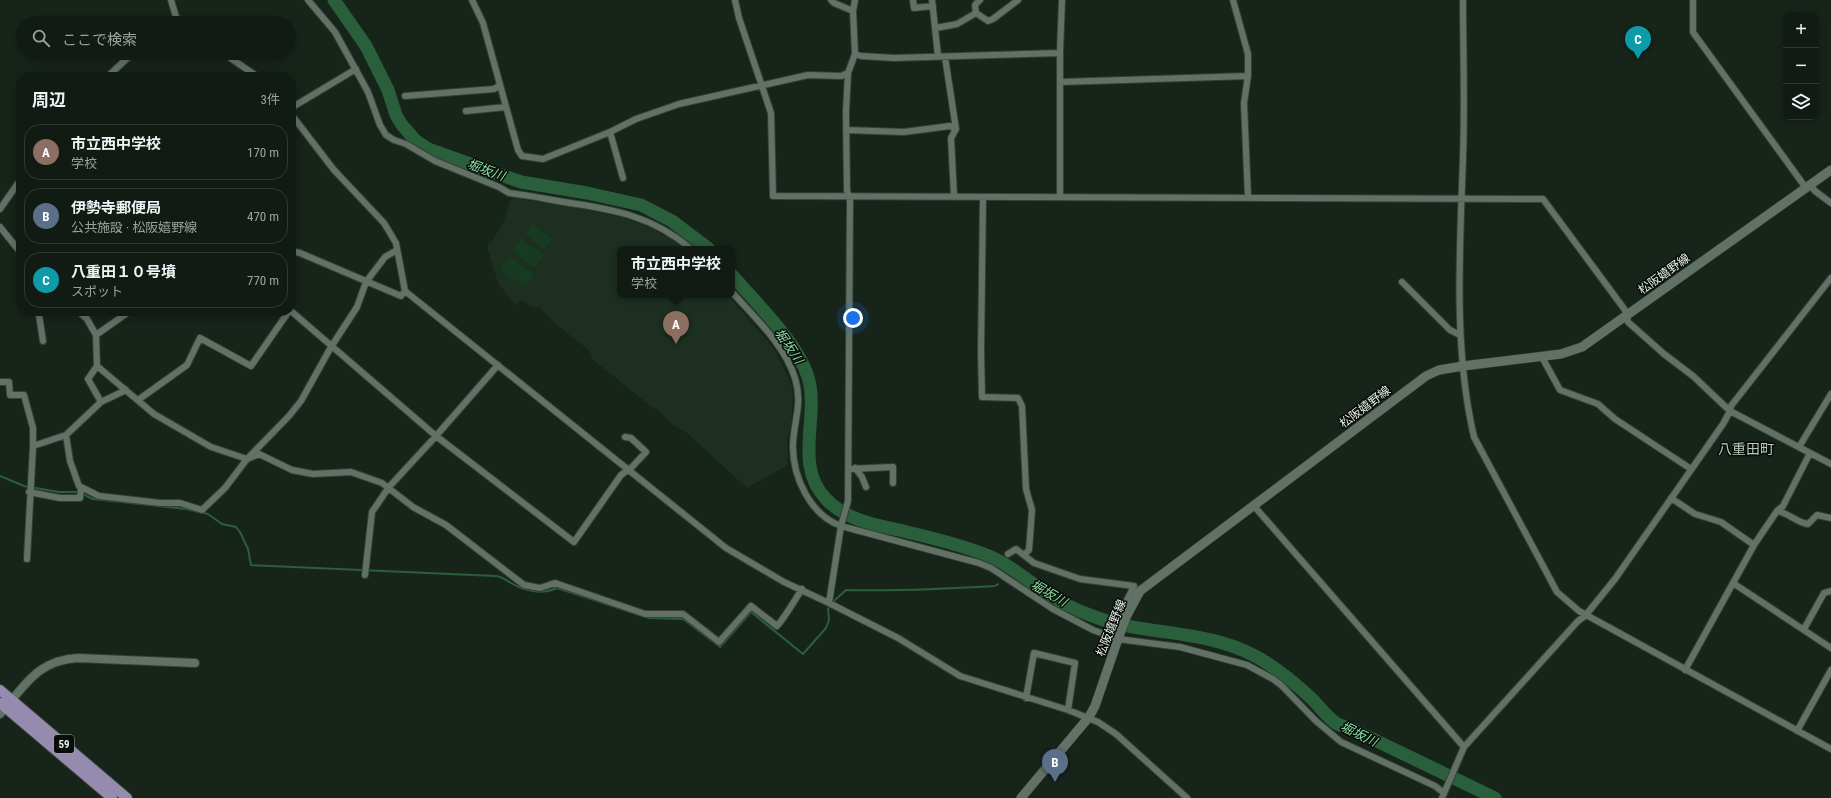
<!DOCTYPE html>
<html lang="ja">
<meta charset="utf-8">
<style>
body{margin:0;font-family:"Roboto Condensed","Noto Sans JP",sans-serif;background:#1e2822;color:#f1f3f6}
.controls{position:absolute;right:12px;top:12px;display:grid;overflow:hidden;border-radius:8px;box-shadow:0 2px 10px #0003}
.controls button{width:36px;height:36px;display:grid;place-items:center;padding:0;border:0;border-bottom:1px solid #303934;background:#111b14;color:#f1f3f6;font:20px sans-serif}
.you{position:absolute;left:853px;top:318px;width:14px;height:14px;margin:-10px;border:3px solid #fff;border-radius:50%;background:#1a73e8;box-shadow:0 0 0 6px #1a73e833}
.badge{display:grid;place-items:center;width:26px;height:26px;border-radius:50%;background:#db2777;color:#fff;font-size:13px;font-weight:700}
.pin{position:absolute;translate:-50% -33px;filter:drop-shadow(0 1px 2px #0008)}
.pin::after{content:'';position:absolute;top:21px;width:14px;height:12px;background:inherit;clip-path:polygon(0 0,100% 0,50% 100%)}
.popup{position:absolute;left:617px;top:246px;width:118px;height:52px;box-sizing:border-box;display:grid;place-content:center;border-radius:8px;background:#111b14;filter:drop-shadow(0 1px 3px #0005);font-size:13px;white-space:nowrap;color:#9ca1a0}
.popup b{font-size:15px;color:#f1f3f6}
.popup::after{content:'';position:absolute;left:50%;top:100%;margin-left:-8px;border:8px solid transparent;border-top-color:#111b14}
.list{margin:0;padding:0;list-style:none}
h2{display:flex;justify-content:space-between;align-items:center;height:52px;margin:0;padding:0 16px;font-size:17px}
h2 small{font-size:13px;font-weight:400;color:#9ca1a0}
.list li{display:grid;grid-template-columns:26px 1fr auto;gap:12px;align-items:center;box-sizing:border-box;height:56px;margin:0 8px 8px;padding:0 8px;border:1px solid #303934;border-radius:16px}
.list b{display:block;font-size:15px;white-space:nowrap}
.list p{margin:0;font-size:13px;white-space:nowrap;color:#9ca1a0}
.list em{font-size:13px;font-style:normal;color:#9ca1a0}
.icon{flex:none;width:22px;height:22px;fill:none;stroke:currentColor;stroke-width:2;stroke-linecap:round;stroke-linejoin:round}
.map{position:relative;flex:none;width:1831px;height:798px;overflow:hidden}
.search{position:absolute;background:#111b14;box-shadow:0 2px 10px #0003;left:16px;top:16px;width:280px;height:44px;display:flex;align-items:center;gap:10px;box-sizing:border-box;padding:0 14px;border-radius:22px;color:#9ca1a0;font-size:15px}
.panel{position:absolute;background:#111b14;box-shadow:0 2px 10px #0003;left:16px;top:72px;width:280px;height:244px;border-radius:16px}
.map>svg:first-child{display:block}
.built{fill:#1c2f21}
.green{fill:#163b22}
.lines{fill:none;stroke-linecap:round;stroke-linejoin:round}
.stream{stroke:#2a5f3b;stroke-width:2}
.river{stroke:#2a5f3b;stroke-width:13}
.minor-casing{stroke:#363f38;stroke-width:8}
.tertiary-casing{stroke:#363f38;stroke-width:10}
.secondary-casing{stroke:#363f38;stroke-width:10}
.primary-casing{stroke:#363f38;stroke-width:12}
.minor{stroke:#627165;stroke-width:6}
.tertiary{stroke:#627165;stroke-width:8}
.secondary{stroke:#627165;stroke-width:9}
.primary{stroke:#958bae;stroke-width:10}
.labels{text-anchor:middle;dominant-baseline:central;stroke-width:3;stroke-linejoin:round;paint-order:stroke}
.shield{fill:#070c08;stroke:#a5aca7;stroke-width:1}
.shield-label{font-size:11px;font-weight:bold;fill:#e9f1eb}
.street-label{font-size:12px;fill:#e9f1eb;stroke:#070c08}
.water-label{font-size:13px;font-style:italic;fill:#8edda3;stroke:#070c08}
.quarter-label{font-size:14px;fill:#bacabd;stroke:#070c08}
</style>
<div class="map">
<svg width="1831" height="798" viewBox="0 0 1831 798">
<rect width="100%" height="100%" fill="#17241a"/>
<!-- built -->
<path class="built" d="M514 198 571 207 621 217 649 227 676 242 683 249H620V295H728L775 350 791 383 793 396 791 427 787 440 788 465 747 488 687 433 674 426 654 407 653 408 592 359 590 351 553 322 539 307H531L522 300 515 305 498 283 488 250V245L492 241 503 224 510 201Z"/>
<!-- green -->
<path class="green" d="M533 224 552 239 544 249 525 234Z
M521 239 544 255 535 268 512 251Z
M510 257 534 274 526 287 501 270Z"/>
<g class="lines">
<!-- stream -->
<path class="stream" d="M0 476 24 486 59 492H78L93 499 186 509 208 514 222 524 236 527 240 532 248 549 251 565C333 569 414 573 495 576 501 576 506 580 511 583 526 592 541 595 557 588L649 618 683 619 720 647 751 612 803 654 826 628 829 620 828 609 836 599 846 590C895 591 945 589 995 586L998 584"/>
<!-- river -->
<path class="river" d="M334 0 366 46 388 90 396 115 402 125 416 141 428 149 521 182 587 193 641 205 672 221 709 249
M732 275C756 303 797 342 808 377 820 416 793 465 826 499 847 522 883 526 911 533 937 539 964 546 989 556 1007 563 1023 577 1039 588 1056 600 1075 610 1095 617 1147 636 1205 629 1255 656 1276 667 1295 683 1312 699 1320 707 1327 717 1336 723 1342 727 1350 728 1356 731L1495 798"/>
<!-- minor casing -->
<g class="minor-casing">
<path id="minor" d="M171 0 176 17 184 23
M308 0 335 32 368 92 380 125 386 135 394 140 406 144 435 161 499 187 509 193C528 195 546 199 564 202 612 209 653 216 691 249
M472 0 483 23 518 150 522 156 543 159 610 132 636 119 679 104 808 75 841 76 848 73
M735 0 739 18 771 113 773 196 1543 199 1625 310 1628 322 1664 354 1693 376 1730 411 1831 464
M831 0 834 3 853 11
M913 0 914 8 933 6
M932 0 938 56
M1233 0 1248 54V76L1244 103 1248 197
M1463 0C1463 52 1465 105 1463 157 1460 250 1453 346 1474 437L1557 592 1579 611 1831 749
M1693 0V32L1695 35 1806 188
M976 13 975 5 980 0
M169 23 176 17
M936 28 957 24 976 13 988 21 993 19 1018 0
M223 53 258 77
M855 54 861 56 894 58 1060 53
M945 57 956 129 951 138 954 196
M107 77 133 53
M1060 82 1248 76
M405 96 494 89 500 85
M291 108 356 69
M466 111 506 107
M291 114 334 170 384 223 396 243 405 291 726 548 784 582 829 603 898 638 960 676 1068 710 1098 722 1116 734 1187 798
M846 130 904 132 950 126 956 129
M610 132 623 178
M1810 185 1815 191 1831 203
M983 197 981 352 982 397 1018 398 1022 406 1026 489 1032 510 1029 550 1024 555
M1060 197V53L1062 0
M0 209 21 179
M0 227 21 253
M19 251 21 262
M291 251 300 253 401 296 405 291
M1402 282 1450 330 1460 335
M732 292C755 318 784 344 795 378 803 404 794 419 793 444 792 476 810 515 841 526L979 563 991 568 1053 609 1093 630 1118 639 1180 647 1247 665 1273 679 1281 685 1316 721 1341 742 1435 786 1444 793
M40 311 39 315 43 341
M291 311 436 436 574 542 621 475 632 467 646 452 631 438 625 437
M96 335 130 311
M1542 357 1560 390 1598 404 1615 419 1691 469
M97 366 154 414 211 447 247 459 259 454 292 470 313 474 351 472 382 483 413 507 446 525 524 585 540 588 555 583 645 614H683L719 642 751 606 777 626C786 616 794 601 802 589
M0 382H9L10 395H24L33 428V446L66 435 101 402 88 379 97 366 96 335 87 319 78 311
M138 400 187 365 200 338 251 366 289 311
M101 402 126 390
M66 435 70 461 79 486 99 496 160 503H180L202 510 225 488 247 459 289 416 301 401 331 347 357 307 366 282 385 257 397 250
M1799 447 1831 394
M855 468 862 477 866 487
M849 469 893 467V483
M29 492 60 498H80L81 487
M1671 498 1695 514 1721 522 1754 545
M1254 506 1464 747
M1777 511C1789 513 1797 523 1808 524L1817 515 1831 518
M1008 554 1016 549 1034 563 1080 579 1134 586 1120 614 1127 615
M27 559 33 446
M365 575 372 512 389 487 436 436 498 365
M1733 583 1831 648
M829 603 841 526 848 501 850 198 847 191 846 112 848 73 855 54 853 11 855 0
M1804 629 1824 593 1831 591
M1685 670 1754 545 1777 511 1783 506 1810 453
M1026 698 1034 653 1075 663 1068 710
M1797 731 1831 670
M1442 798 1464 747 1578 621 1585 616 1615 579 1723 424 1730 411 1731 406 1831 278"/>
</g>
<!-- tertiary casing -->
<g class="tertiary-casing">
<path id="tertiary" d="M0 714C25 686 37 660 78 658L195 663"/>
</g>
<!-- secondary casing -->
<g class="secondary-casing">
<path id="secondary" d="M1021 798 1089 717 1095 706 1118 639 1127 615 1140 591 1426 376 1439 370 1463 366 1561 354 1582 347 1831 170"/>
</g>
<!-- primary casing -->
<g class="primary-casing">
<path id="primary" d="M0 690 127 798
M0 703 112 798"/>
</g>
<!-- minor -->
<use href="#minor" class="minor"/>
<!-- tertiary -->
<use href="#tertiary" class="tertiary"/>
<!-- secondary -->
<use href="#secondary" class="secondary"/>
<!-- primary -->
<use href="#primary" class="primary"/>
</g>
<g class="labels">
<!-- shield labels -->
<rect class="shield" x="54" y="735" width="20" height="18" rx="3"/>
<g class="shield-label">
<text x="64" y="744">59</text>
</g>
<!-- street labels -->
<g class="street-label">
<text transform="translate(1664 274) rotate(-36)">松阪嬉野線</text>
<text transform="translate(1365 407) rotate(-37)">松阪嬉野線</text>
<text transform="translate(1111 628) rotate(-68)">松阪嬉野線</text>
</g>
<!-- water labels -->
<g class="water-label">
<text transform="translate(486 170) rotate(20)">堀坂川</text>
<text transform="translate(789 346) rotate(56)">堀坂川</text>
<text transform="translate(1049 593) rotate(30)">堀坂川</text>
<text transform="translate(1359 734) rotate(26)">堀坂川</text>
</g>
<!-- quarter labels -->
<g class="quarter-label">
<text x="1746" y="449">八重田町</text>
</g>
</g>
</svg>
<div class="controls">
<button>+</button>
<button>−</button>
<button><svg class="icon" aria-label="layers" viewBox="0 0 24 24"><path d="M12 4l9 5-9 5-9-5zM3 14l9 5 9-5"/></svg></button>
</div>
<div class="you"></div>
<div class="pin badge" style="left:676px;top:344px;background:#8d6e63">A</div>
<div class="popup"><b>市立西中学校</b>学校</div>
<div class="pin badge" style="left:1055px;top:782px;background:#5c6f8a">B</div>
<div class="pin badge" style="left:1638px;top:59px;background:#0f9aa8">C</div>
<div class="search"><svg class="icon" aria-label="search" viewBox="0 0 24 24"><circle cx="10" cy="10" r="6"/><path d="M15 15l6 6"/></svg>ここで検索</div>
<section class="panel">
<h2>周辺<small>3件</small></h2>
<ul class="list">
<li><span class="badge" style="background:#8d6e63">A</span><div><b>市立西中学校</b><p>学校</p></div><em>170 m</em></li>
<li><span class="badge" style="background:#5c6f8a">B</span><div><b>伊勢寺郵便局</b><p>公共施設 · 松阪嬉野線</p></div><em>470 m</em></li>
<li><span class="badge" style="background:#0f9aa8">C</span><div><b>八重田１０号墳</b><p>スポット</p></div><em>770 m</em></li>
</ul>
</section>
</div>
